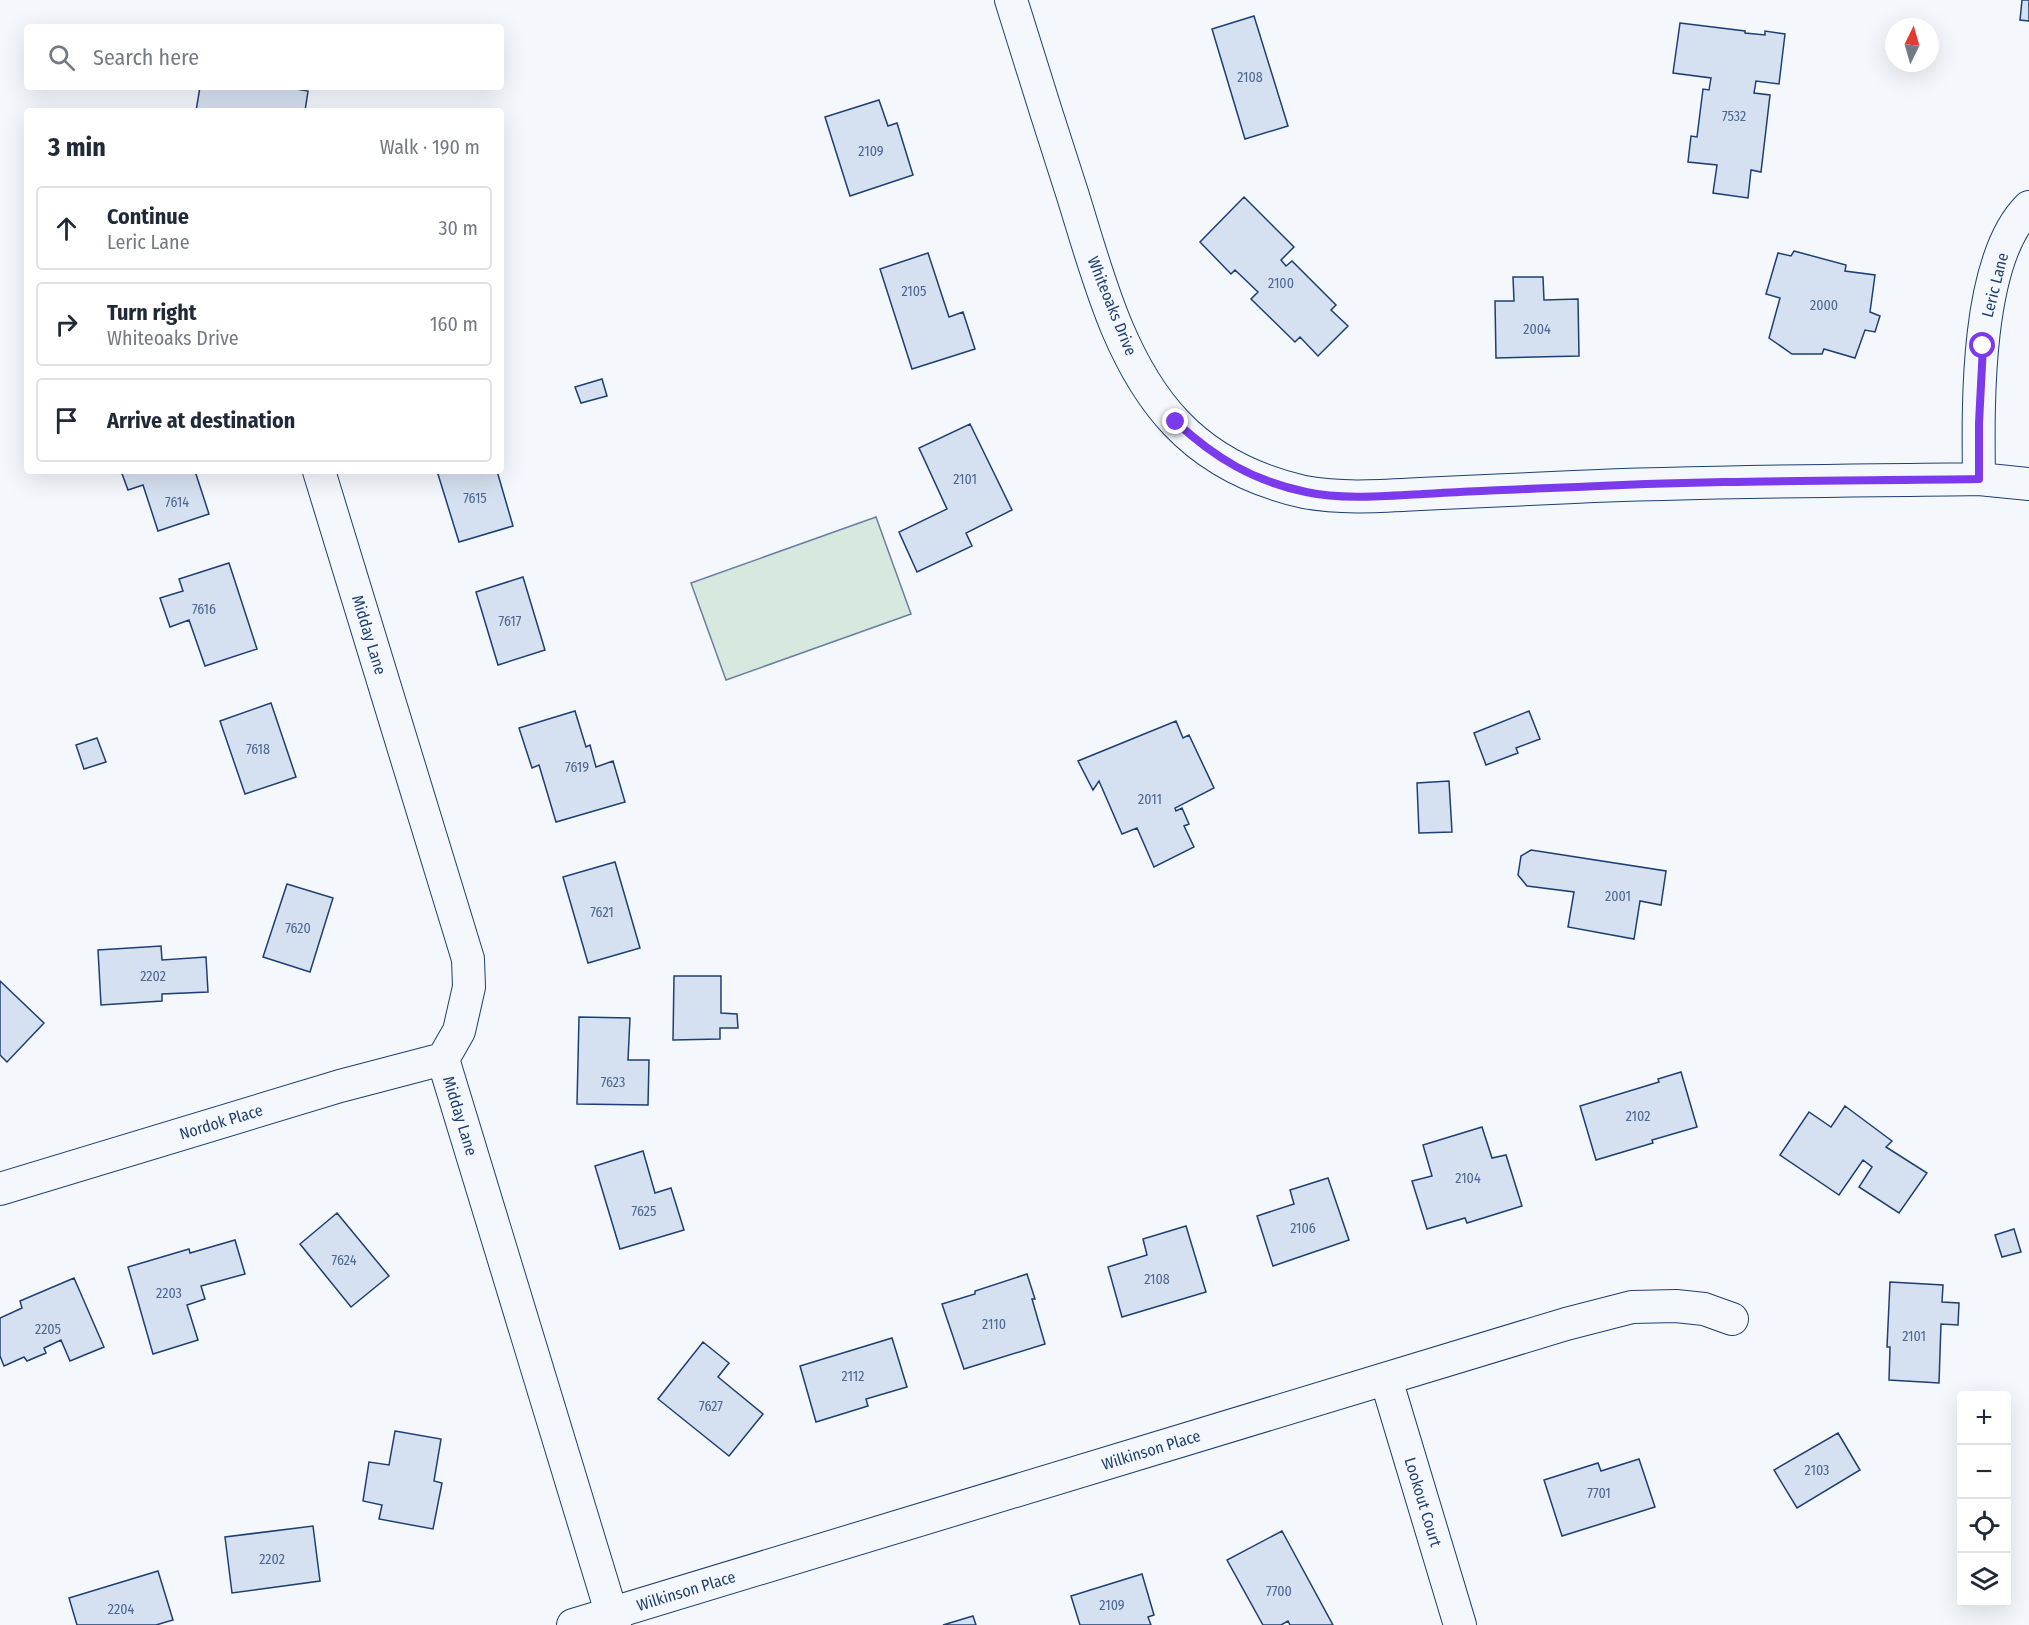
<!DOCTYPE html>
<meta charset="utf-8">
<style>
body{margin:0;font-family:"Fira Sans Condensed",sans-serif;background:#f6f6f7;color:#1f2937}
.controls{position:absolute;right:18px;bottom:18px;display:grid;overflow:hidden;border-radius:6px;box-shadow:0 6px 24px #0002}
.controls button{width:54px;height:54px;display:grid;place-items:center;padding:0;border:0;border-bottom:2px solid #e0e1e3;background:#fff;color:#1f2937;font:30px sans-serif}
.compass{position:absolute;left:1885px;top:18px;width:54px;height:54px;border-radius:50%;background:#fff;box-shadow:0 6px 24px #0002;rotate:5deg}
.stop{position:absolute;width:18px;height:18px;margin:-14px;border:4px solid #7c3aed;border-radius:50%;background:#fff}
.stop.end{background:#7c3aed;border-color:#fff;box-shadow:0 2px 6px #0008}
.list{margin:0;padding:0;list-style:none}
h2{display:flex;justify-content:space-between;align-items:center;height:78px;margin:0;padding:0 24px;font-size:26px}
h2 small{font-size:20px;font-weight:400;color:#747a83}
.list li{display:grid;grid-template-columns:39px 1fr auto;gap:18px;align-items:center;box-sizing:border-box;height:84px;margin:0 12px 12px;padding:0 12px;border:2px solid #e0e1e3;border-radius:6px}
.list b{display:block;font-size:22px;white-space:nowrap}
.list p{margin:0;font-size:20px;white-space:nowrap;color:#747a83}
.list em{font-size:20px;font-style:normal;color:#747a83}
.icon{flex:none;width:33px;height:33px;fill:none;stroke:currentColor;stroke-width:2;stroke-linecap:round;stroke-linejoin:round}
.map{position:relative;flex:none;width:2029px;height:1625px;overflow:hidden}
.search{position:absolute;background:#fff;box-shadow:0 6px 24px #0002;left:24px;top:24px;width:480px;height:66px;display:flex;align-items:center;gap:15px;box-sizing:border-box;padding:0 21px;border-radius:6px;color:#747a83;font-size:22px}
.panel{position:absolute;background:#fff;box-shadow:0 6px 24px #0002;left:24px;top:108px;width:480px;height:366px;border-radius:6px}
.map>svg:first-child{display:block}
.green{fill:#d7e8df;stroke:#687fa3;stroke-width:1.5}
.building{fill:#d5e0f0;stroke:#1d3f73;stroke-width:1.5}
.lines{fill:none;stroke-linecap:round;stroke-linejoin:round}
.street-casing{stroke:#1d3f73;stroke-width:34}
.street{stroke:#f4f7fb;stroke-width:32}
.route{stroke:#7c3aed;stroke-width:8}
.labels{text-anchor:middle;dominant-baseline:central;stroke-width:4.5;stroke-linejoin:round;paint-order:stroke}
.number-label{font-size:14px;fill:#4b6792}
.street-label{font-size:16px;fill:#1d3f73;stroke:#f4f7fb}
</style>
<div class="map">
<svg width="2029" height="1625" viewBox="0 0 2029 1625">
<rect width="100%" height="100%" fill="#f4f7fb"/>
<!-- green -->
<path class="green" d="M876 517 911 614 726 680 691 583Z"/>
<!-- building -->
<path class="building" d="M2022 0H2029V21L2020 20Z
M1254 16 1288 126 1245 139 1212 29Z
M1680 23 1745 31V33L1765 35V31L1785 34 1779 84 1756 81 1754 93 1770 95 1761 172 1751 170 1748 198 1713 193 1717 165 1688 162 1691 136 1697 137 1703 89 1709 90 1711 78 1673 73Z
M200 87H284L308 91 305 111H196Z
M879 100 888 126 897 123 913 175 850 196 825 117Z
M1244 197 1294 247 1281 260 1286 266 1292 261 1336 305 1331 310 1348 326 1318 356 1300 337 1295 342 1251 299 1258 292 1235 270 1231 274 1200 242Z
M1794 251 1846 265 1845 271 1875 275 1870 312 1880 316 1875 332 1865 330 1855 358 1824 349 1822 354H1792L1769 338 1780 298 1766 294 1778 253 1791 256Z
M928 253 949 317 963 312 975 349 912 369 880 269Z
M1513 277H1543L1544 300 1578 299 1579 356 1496 358 1495 301H1514Z
M602 379 607 396 581 403 575 387Z
M970 424 1012 510 966 533 972 546 917 572 899 532 947 509 919 448Z
M121 471H195L209 514 158 531 143 485 128 490Z
M437 471H497L513 526 459 542Z
M229 563 257 649 205 666 189 620 170 627 160 598 183 591 179 579Z
M523 577 545 650 498 665 476 592Z
M271 703 296 777 245 794 220 721Z
M575 711 586 747 590 745 596 767 613 761 625 802 556 822 539 765 532 768 519 728Z
M1529 711 1540 739 1516 748 1518 753 1486 765 1474 733Z
M1176 721 1183 738 1189 735 1214 788 1175 808 1176 811 1182 808 1189 824 1184 826 1194 847 1154 867 1137 828 1122 834 1099 781 1093 790 1078 761Z
M97 738 106 762 84 769 76 745Z
M1449 781 1452 832 1419 833 1417 783Z
M1531 850 1666 871 1661 905 1640 901 1634 939 1568 927 1574 892 1527 886 1518 875 1521 856Z
M615 862 640 948 588 963 563 877Z
M287 884 333 898 310 972 263 957Z
M161 946 162 960 206 957 208 992 162 994V1001L101 1005 98 950Z
M674 976H721V1013L737 1014 738 1028H720V1039L673 1040Z
M0 981 44 1023 7 1062 0 1055Z
M579 1017 630 1018 628 1060H649L648 1105 577 1104Z
M1681 1072 1697 1127 1652 1140 1653 1143 1596 1160 1580 1106 1659 1082 1658 1079Z
M1845 1106 1892 1141 1886 1147 1927 1173 1899 1213 1859 1187 1872 1167 1863 1160 1839 1195 1780 1155 1809 1112 1831 1127Z
M1482 1127 1492 1158 1506 1155 1522 1206 1467 1223 1465 1218 1427 1229 1412 1181 1432 1176 1423 1145Z
M643 1151 655 1193 671 1188 684 1230 620 1249 595 1166Z
M1328 1178 1349 1240 1273 1266 1257 1216 1294 1204 1290 1190Z
M337 1213 389 1276 351 1307 300 1244Z
M1186 1226 1206 1292 1122 1317 1108 1267 1147 1255 1143 1239Z
M2014 1229 2021 1252 2002 1257 1995 1235Z
M235 1240 245 1274 201 1286 205 1299 187 1305 198 1340 153 1354 128 1267 189 1249 190 1253Z
M1027 1274 1035 1299H1032L1045 1344 964 1369 942 1304 975 1294V1291Z
M74 1278 104 1347 70 1361 61 1340 44 1348 46 1353 27 1361 24 1357 4 1366 0 1356V1318L22 1308 20 1301Z
M1890 1282 1943 1285 1942 1302 1959 1303 1958 1325 1941 1324 1939 1383 1889 1380 1890 1347H1887Z
M892 1338 907 1387 866 1399 868 1406 816 1422 800 1366Z
M703 1342 729 1363 718 1377 763 1414 729 1456 658 1399Z
M395 1431 441 1439 434 1481 442 1483 433 1529 379 1519 382 1505 363 1501 369 1462 389 1465Z
M1838 1433 1860 1470 1797 1508 1774 1470Z
M1639 1459 1655 1507 1562 1536 1544 1480 1598 1463 1601 1471Z
M313 1526 320 1581 232 1593 225 1537Z
M1282 1531 1333 1625H1290L1288 1621 1281 1625H1263L1227 1560Z
M158 1571 173 1620 156 1625H77L69 1598Z
M1142 1574 1154 1615 1148 1617 1151 1625H1080L1071 1596Z
M973 1616 976 1625H943Z"/>
<g class="lines">
<!-- street casing -->
<g class="street-casing">
<path id="street" d="M1011 0C1031 65 1052 131 1073 196 1097 273 1119 363 1176 423 1210 459 1256 481 1304 492 1342 499 1382 496 1420 494 1471 492 1523 489 1574 487 1709 481 1844 481 1979 479L2029 484
M319 471 468 959 469 987 459 1031 443 1059 615 1625
M1979 479C1978 407 1975 260 2029 207
M0 1189 340 1086 443 1059
M1386 1379 1460 1625
M573 1625 1566 1324 1632 1307 1676 1306 1704 1309 1732 1319"/>
</g>
<!-- street -->
<use href="#street" class="street"/>
</g>
<g class="lines">
<!-- route -->
<path class="route" d="M1176 422C1215 458 1253 481 1306 492 1342 500 1386 496 1423 494 1474 491 1525 489 1577 487 1711 480 1845 481 1979 479V423L1983 346"/>
</g>
<g class="labels">
<!-- number labels -->
<g class="number-label">
<text x="1250" y="77">2108</text>
<text x="1734" y="116">7532</text>
<text x="871" y="151">2109</text>
<text x="1281" y="283">2100</text>
<text x="914" y="291">2105</text>
<text x="1824" y="305">2000</text>
<text x="1537" y="329">2004</text>
<text x="965" y="479">2101</text>
<text x="475" y="498">7615</text>
<text x="177" y="502">7614</text>
<text x="204" y="609">7616</text>
<text x="510" y="621">7617</text>
<text x="258" y="749">7618</text>
<text x="577" y="767">7619</text>
<text x="1150" y="799">2011</text>
<text x="1618" y="896">2001</text>
<text x="602" y="912">7621</text>
<text x="298" y="928">7620</text>
<text x="153" y="976">2202</text>
<text x="613" y="1082">7623</text>
<text x="1638" y="1116">2102</text>
<text x="1468" y="1178">2104</text>
<text x="644" y="1211">7625</text>
<text x="1303" y="1228">2106</text>
<text x="344" y="1260">7624</text>
<text x="1157" y="1279">2108</text>
<text x="169" y="1293">2203</text>
<text x="994" y="1324">2110</text>
<text x="48" y="1329">2205</text>
<text x="1914" y="1336">2101</text>
<text x="853" y="1376">2112</text>
<text x="711" y="1406">7627</text>
<text x="1817" y="1470">2103</text>
<text x="1599" y="1493">7701</text>
<text x="272" y="1559">2202</text>
<text x="1279" y="1591">7700</text>
<text x="1112" y="1605">2109</text>
<text x="121" y="1609">2204</text>
</g>
<!-- street labels -->
<g class="street-label">
<text transform="translate(1995 285) rotate(-76)">Leric Lane</text>
<text transform="translate(1112 306) rotate(68)">Whiteoaks Drive</text>
<text transform="translate(369 635) rotate(73)">Midday Lane</text>
<text transform="translate(460 1116) rotate(73)">Midday Lane</text>
<text transform="translate(221 1122) rotate(-17)">Nordok Place</text>
<text transform="translate(1151 1450) rotate(-17)">Wilkinson Place</text>
<text transform="translate(1423 1502) rotate(73)">Lookout Court</text>
<text transform="translate(686 1591) rotate(-17)">Wilkinson Place</text>
</g>
</g>
</svg>
<div class="controls">
<button>+</button>
<button>−</button>
<button><svg class="icon" aria-label="locate" viewBox="0 0 24 24"><circle cx="12" cy="12" r="6"/><path d="M12 2v4M12 18v4M2 12h4M18 12h4"/></svg></button>
<button><svg class="icon" aria-label="layers" viewBox="0 0 24 24"><path d="M12 4l9 5-9 5-9-5zM3 14l9 5 9-5"/></svg></button>
</div>
<svg class="compass" viewBox="-18 -18 36 36"><path d="M0-13l5 13h-10z" fill="#e53935"/><path d="M0 13l5-13h-10z" fill="#747a83"/></svg>
<div class="stop" style="left:1983px;top:346px"></div>
<div class="stop end" style="left:1176px;top:422px"></div>
<div class="search"><svg class="icon" aria-label="search" viewBox="0 0 24 24"><circle cx="10" cy="10" r="6"/><path d="M15 15l6 6"/></svg>Search here</div>
<section class="panel">
<h2>3 min<small>Walk · 190 m</small></h2>
<ul class="list">
<li><svg class="icon" aria-label="ahead" viewBox="0 0 24 24"><path d="M12 20V5M6 11l6-6 6 6"/></svg><div><b>Continue</b><p>Leric Lane</p></div><em>30 m</em></li>
<li><svg class="icon" aria-label="right" viewBox="0 0 24 24"><path d="M7 20v-9h11M14 6l5 5-5 5"/></svg><div><b>Turn right</b><p>Whiteoaks Drive</p></div><em>160 m</em></li>
<li><svg class="icon" aria-label="arrive" viewBox="0 0 24 24"><path d="M6 21V4h12l-3 4 3 4H6"/></svg><div><b>Arrive at destination</b></div></li>
</ul>
</section>
</div>
